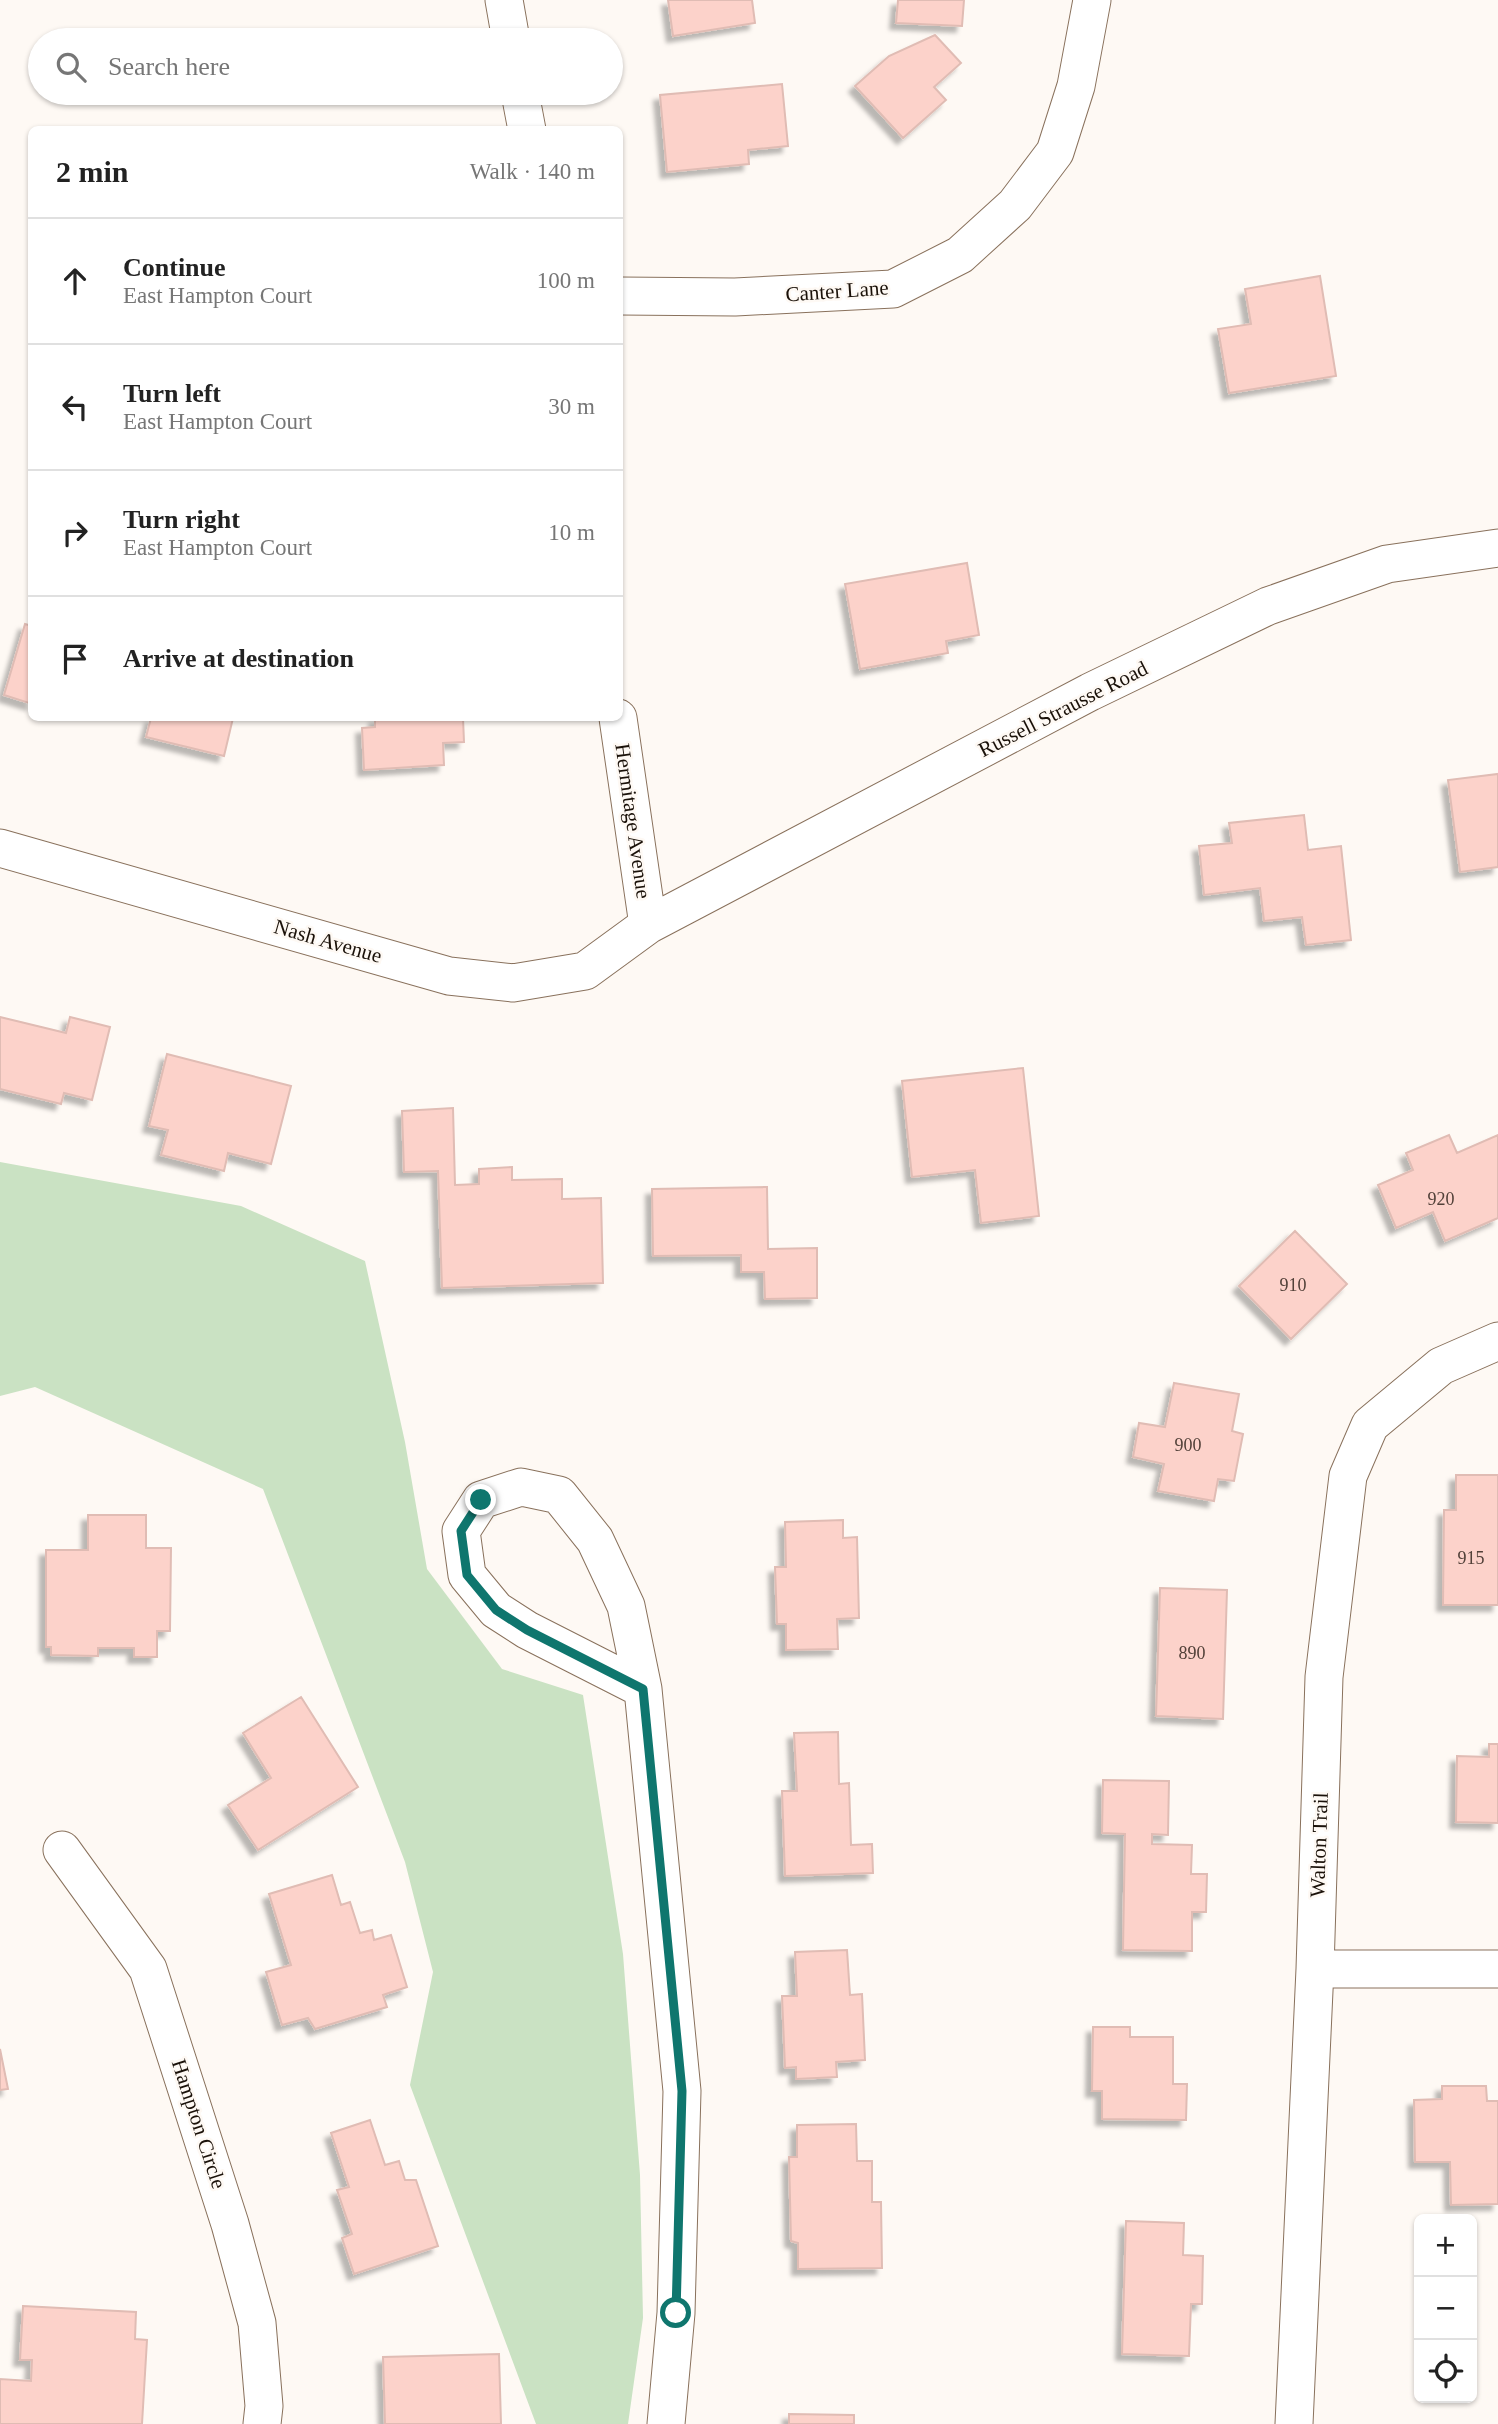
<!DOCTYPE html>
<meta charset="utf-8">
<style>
body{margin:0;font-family:Georgia,serif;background:#f6f6f6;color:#222}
.controls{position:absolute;right:21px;bottom:21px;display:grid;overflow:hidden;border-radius:10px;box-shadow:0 2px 5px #0004}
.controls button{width:63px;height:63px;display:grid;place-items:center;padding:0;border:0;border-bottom:2px solid #e0e0e0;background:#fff;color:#222;font:35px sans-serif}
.stop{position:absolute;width:21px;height:21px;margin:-16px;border:5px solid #0f766e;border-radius:50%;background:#fff}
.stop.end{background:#0f766e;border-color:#fff;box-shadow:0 2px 7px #0008}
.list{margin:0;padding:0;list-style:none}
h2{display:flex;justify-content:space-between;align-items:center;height:91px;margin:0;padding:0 28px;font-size:30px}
h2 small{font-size:23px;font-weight:400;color:#767676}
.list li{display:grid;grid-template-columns:46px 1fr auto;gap:21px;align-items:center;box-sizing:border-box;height:126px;padding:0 28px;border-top:2px solid #e0e0e0}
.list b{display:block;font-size:26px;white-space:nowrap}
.list p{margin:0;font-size:23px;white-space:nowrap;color:#767676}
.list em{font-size:23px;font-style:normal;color:#767676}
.icon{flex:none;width:38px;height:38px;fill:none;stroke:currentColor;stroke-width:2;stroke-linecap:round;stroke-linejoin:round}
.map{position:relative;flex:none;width:1498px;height:2424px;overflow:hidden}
.search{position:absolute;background:#fff;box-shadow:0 2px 5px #0004;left:28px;top:28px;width:595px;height:77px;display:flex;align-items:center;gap:18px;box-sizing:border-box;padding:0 24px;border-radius:38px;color:#767676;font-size:26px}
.panel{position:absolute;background:#fff;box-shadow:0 2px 5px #0004;left:28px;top:126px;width:595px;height:595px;border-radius:10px}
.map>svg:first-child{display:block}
.green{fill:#cae2c3}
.building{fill:#fcd2ca;stroke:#e0bcb4;stroke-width:2;filter:url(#shadow)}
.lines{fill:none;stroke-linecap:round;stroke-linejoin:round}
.minor-casing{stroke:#89715c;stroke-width:39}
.minor{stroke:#fff;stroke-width:37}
.route{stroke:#0f766e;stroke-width:9}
.labels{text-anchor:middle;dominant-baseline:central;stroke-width:5;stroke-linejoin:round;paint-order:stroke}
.number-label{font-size:18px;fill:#524139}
.street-label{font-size:21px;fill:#1a1109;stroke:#fef9f4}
</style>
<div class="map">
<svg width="1498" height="2424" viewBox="0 0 1498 2424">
<defs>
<filter id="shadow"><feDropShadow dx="-6" dy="6" stdDeviation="2" flood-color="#0004"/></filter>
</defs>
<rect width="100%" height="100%" fill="#fef9f4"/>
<!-- green -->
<path class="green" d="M0 1162 241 1206 365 1261 405 1442 427 1569 502 1669 583 1695 623 1954 640 2175 643 2318 628 2424H536L410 2085 433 1972 405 1862 263 1489 35 1387 0 1396Z"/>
<!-- building -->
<path class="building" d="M668 0H752L755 23 673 36Z
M898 0H964L962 26 896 23Z
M935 35 961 63 934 87 946 100 903 138 855 86 889 56Z
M782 84 788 146 748 150 749 164 667 172 660 95Z
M1320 276 1336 376 1229 393 1218 329 1251 324 1245 289Z
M967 563 979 635 946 641 948 653 860 669 845 584Z
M25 624 32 626V704L4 695Z
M151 718H233L224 756 146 737Z
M375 718H463L464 742 443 743 444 765 364 770 362 728 375 727Z
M1498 774V867L1460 872 1448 780Z
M1304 815 1308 850 1341 846 1351 940 1306 945 1302 917 1264 921 1260 888 1204 895 1199 846 1232 843 1229 823Z
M0 1017 66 1033 70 1017 110 1027 92 1100 64 1093 61 1104 0 1089Z
M167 1054 291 1086 271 1164 228 1153 224 1171 161 1155 168 1130 149 1126Z
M1023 1068 1039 1216 981 1223 975 1170 912 1177 902 1081Z
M453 1108 455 1185 479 1184V1169L512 1167V1180L562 1179V1199L601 1198 603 1283 442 1288 438 1171 404 1172 402 1111Z
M1449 1135 1457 1153 1498 1135V1218L1445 1241 1433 1212 1396 1228 1378 1185 1413 1170 1406 1153Z
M767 1187 768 1249 817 1248V1298L765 1299 764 1272H741V1255L653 1256 652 1189Z
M1295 1231 1347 1284 1291 1339 1239 1286Z
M1174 1383 1239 1394 1232 1431 1243 1434 1234 1481 1218 1479 1214 1501 1158 1491 1164 1464 1133 1457 1139 1423 1165 1427Z
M1456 1475H1498V1605H1443L1444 1510H1456Z
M88 1515H146V1548H171L170 1631H157V1657H134V1648H98V1656L51 1655V1647H46V1550H88Z
M843 1520V1538L857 1537 859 1618 837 1619 838 1649 786 1650V1624H777L775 1567H786L785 1522Z
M1160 1588 1227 1590 1223 1719 1156 1716Z
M301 1697 358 1787 258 1850 228 1805 271 1778 243 1733Z
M838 1732 839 1784 849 1783 851 1845 872 1844 873 1873 785 1876 782 1791H797L794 1733Z
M1489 1744H1498V1823L1456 1822 1457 1756 1489 1757Z
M1103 1780 1169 1781 1168 1835 1152 1834V1844L1192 1845 1191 1874H1207L1206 1912H1192V1951L1123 1950 1125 1834 1102 1833Z
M332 1875 341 1905 350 1902 360 1933 372 1930 374 1940 391 1935 407 1987 383 1995 387 2007 315 2029 308 2018 282 2025 266 1972 291 1965 269 1894Z
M847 1950 850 1995 862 1994 865 2060 836 2062 837 2077 796 2079V2067L785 2068 782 1996H797L795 1952Z
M1093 2027H1130V2037H1173V2084H1187L1186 2120 1102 2119V2091H1092Z
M0 2049 8 2089 0 2090Z
M1442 2086H1486L1487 2101H1498V2204L1451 2205 1450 2162H1415L1414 2100 1442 2099Z
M370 2120 385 2165 399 2161 405 2180H416L438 2246 354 2274 342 2238 352 2234 337 2190 349 2187 331 2133Z
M856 2124 857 2161H872V2202H881L882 2268 798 2269V2243L791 2241 789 2157H797V2125Z
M1126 2221 1184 2223 1183 2255 1203 2256 1202 2304H1191L1189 2356 1122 2354Z
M23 2306 136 2312 135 2339 147 2340 142 2424H0V2379L31 2381 32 2360H20Z
M499 2354 501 2424H385L383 2357Z
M789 2414 854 2415V2424H789Z"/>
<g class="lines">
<!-- minor casing -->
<g class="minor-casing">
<path id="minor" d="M504 0 511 40
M520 93 527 130
M620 296 735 297 893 289 960 255 1015 205 1055 152 1076 86 1092 0
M618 718 648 925
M0 848 449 976 513 983 585 971 648 925 1090 692 1268 606 1387 564 1498 548
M643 1689 527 1630 496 1610 467 1575 461 1531 481 1500 521 1487 559 1495 595 1540 626 1606 643 1689 682 2091 676 2313 666 2424
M62 1850 148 1969 230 2224 257 2323 264 2406 262 2424
M1315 1969H1498
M1294 2424 1315 1969 1324 1677 1348 1476 1370 1425 1441 1366 1498 1341"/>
</g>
<!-- minor -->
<use href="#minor" class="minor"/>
</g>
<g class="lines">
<!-- route -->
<path class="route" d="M481 1500 461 1531 467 1575 496 1610 527 1630 643 1689 682 2091 676 2313"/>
</g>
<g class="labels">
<!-- number labels -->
<g class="number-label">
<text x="1441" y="1199">920</text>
<text x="1293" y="1285">910</text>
<text x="1188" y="1445">900</text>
<text x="1471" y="1558">915</text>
<text x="1192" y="1653">890</text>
</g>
<!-- street labels -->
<g class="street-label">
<text transform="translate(837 291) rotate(-4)">Canter Lane</text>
<text transform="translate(1063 709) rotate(-27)">Russell Strausse Road</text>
<text transform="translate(633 821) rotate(82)">Hermitage Avenue</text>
<text transform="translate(328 941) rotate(16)">Nash Avenue</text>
<text transform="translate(1319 1845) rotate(-88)">Walton Trail</text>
<text transform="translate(199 2124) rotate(72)">Hampton Circle</text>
</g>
</g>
</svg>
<div class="controls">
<button>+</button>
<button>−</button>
<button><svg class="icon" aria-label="locate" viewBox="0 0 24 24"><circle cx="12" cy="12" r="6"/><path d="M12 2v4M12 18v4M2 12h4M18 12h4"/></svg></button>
</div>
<div class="stop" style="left:676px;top:2313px"></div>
<div class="stop end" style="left:481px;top:1500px"></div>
<div class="search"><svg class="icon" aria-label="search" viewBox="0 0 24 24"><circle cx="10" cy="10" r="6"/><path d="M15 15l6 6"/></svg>Search here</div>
<section class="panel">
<h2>2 min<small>Walk · 140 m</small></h2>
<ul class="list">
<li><svg class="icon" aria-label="ahead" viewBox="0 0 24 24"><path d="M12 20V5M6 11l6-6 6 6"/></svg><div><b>Continue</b><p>East Hampton Court</p></div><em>100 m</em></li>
<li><svg class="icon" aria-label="left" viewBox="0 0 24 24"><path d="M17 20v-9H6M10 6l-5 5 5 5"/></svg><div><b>Turn left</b><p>East Hampton Court</p></div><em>30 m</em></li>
<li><svg class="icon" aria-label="right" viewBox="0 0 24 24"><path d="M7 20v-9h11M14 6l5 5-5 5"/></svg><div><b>Turn right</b><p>East Hampton Court</p></div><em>10 m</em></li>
<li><svg class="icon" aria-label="arrive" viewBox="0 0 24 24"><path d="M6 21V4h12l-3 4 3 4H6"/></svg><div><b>Arrive at destination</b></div></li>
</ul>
</section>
</div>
